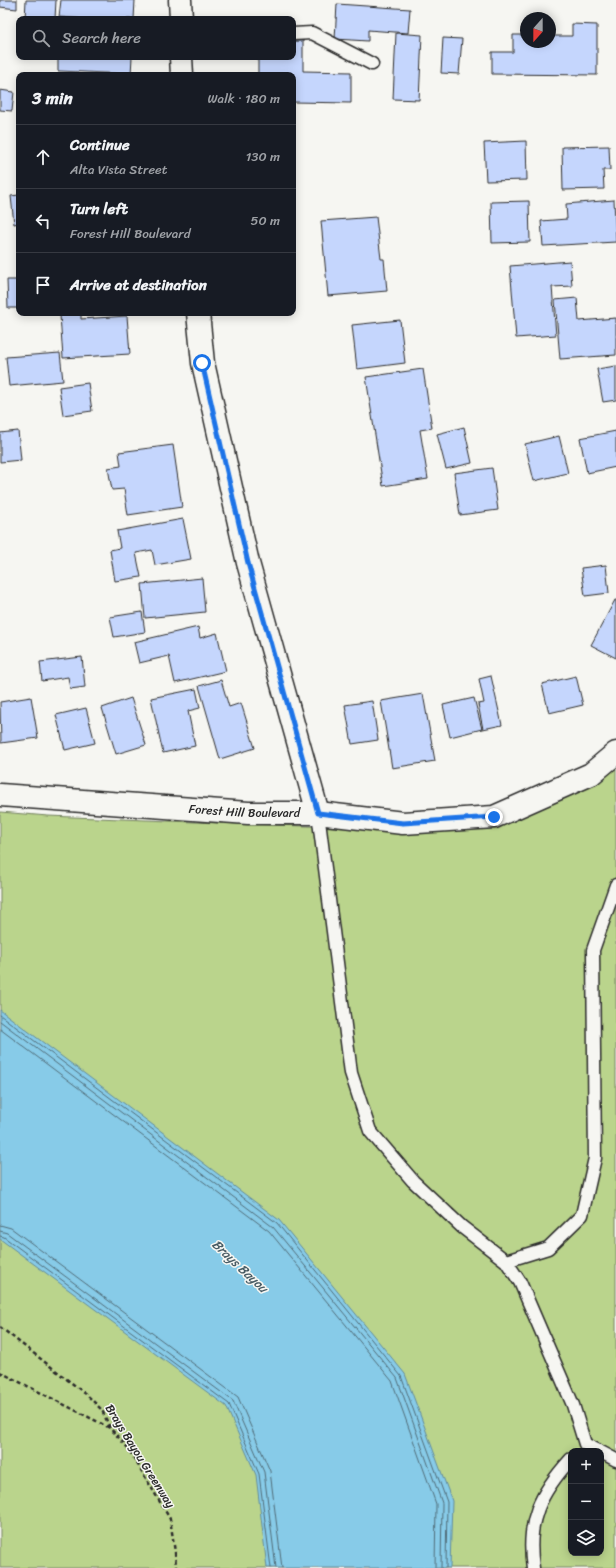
<!DOCTYPE html>
<meta charset="utf-8">
<style>
body{margin:0;font-family:Sriracha,sans-serif;background:#20242c;color:#f1f3f6}
.controls{position:absolute;right:12px;bottom:12px;display:grid;overflow:hidden;border-radius:8px;box-shadow:0 2px 10px #0003}
.controls button{width:36px;height:36px;display:grid;place-items:center;padding:0;border:0;border-bottom:1px solid #363941;background:#171b24;color:#f1f3f6;font:20px sans-serif}
.compass{position:absolute;left:520px;top:12px;width:36px;height:36px;border-radius:50%;background:#171b24;box-shadow:0 2px 10px #0003;rotate:201deg}
.stop{position:absolute;width:12px;height:12px;margin:-9px;border:3px solid #1a73e8;border-radius:50%;background:#fff}
.stop.end{background:#1a73e8;border-color:#fff;box-shadow:0 1px 4px #0008}
.list{margin:0;padding:0;list-style:none}
h2{display:flex;justify-content:space-between;align-items:center;height:52px;margin:0;padding:0 16px;font-size:17px}
h2 small{font-size:13px;font-weight:400;color:#9ea1a6}
.list li{display:grid;grid-template-columns:26px 1fr auto;gap:12px;align-items:center;box-sizing:border-box;height:64px;padding:0 16px;border-top:1px solid #363941}
.list b{display:block;font-size:15px;white-space:nowrap}
.list p{margin:0;font-size:13px;white-space:nowrap;color:#9ea1a6}
.list em{font-size:13px;font-style:normal;color:#9ea1a6}
.icon{flex:none;width:22px;height:22px;fill:none;stroke:currentColor;stroke-width:2;stroke-linecap:round;stroke-linejoin:round}
.map{position:relative;flex:none;width:616px;height:1568px;overflow:hidden}
.search{position:absolute;background:#171b24;box-shadow:0 2px 10px #0003;left:16px;top:16px;width:280px;height:44px;display:flex;align-items:center;gap:10px;box-sizing:border-box;padding:0 14px;border-radius:8px;color:#9ea1a6;font-size:15px}
.panel{position:absolute;background:#171b24;box-shadow:0 2px 10px #0003;left:16px;top:72px;width:280px;height:244px;border-radius:8px}
.map>svg:first-child{display:block}
.green{fill:#bad48c;stroke:#72805c;fill-rule:evenodd}
.water{fill:#87cbe8;stroke:#628b9c}
.lines{fill:none;stroke-linecap:round;stroke-linejoin:round}
.shore{stroke:#506b77;stroke-width:1}
.building{fill:#c5d6fd;stroke:#2b2b2b}
.lane-casing{stroke:#2b2b2b;stroke-width:15}
.street-casing{stroke:#2b2b2b;stroke-width:25}
.path{stroke:#2b2b2b;stroke-width:2.5;stroke-dasharray:4 3;stroke-linecap:butt}
.lane{stroke:#f6f6f2;stroke-width:12}
.street{stroke:#f6f6f2;stroke-width:22}
.route{stroke:#1a73e8;stroke-width:5}
.labels{text-anchor:middle;dominant-baseline:central;stroke-width:3;stroke-linejoin:round;paint-order:stroke}
.street-label{font-size:12px;fill:#2b2b2b;stroke:#f6f6f2}
.water-label{font-size:13px;font-style:italic;fill:#475b64;stroke:#f6f6f2}
</style>
<div class="map">
<svg width="616" height="1568" viewBox="0 0 616 1568">
<rect width="100%" height="100%" fill="#f6f6f2"/>
<filter id="ink" filterUnits="userSpaceOnUse"><feTurbulence type="fractalNoise" baseFrequency=".025" numOctaves="2"/><feDisplacementMap in="SourceGraphic" scale="8" xChannelSelector="R" yChannelSelector="G"/><feConvolveMatrix kernelMatrix="1 2 1 2 8 2 1 2 1" color-interpolation-filters="sRGB"/></filter>
<g filter="url(#ink)">
<!-- green -->
<path class="green" d="M616 767V1568H0V812L48 816 243 824 366 828 442 827ZM571 1451H601V1553H571Z"/>
<!-- water -->
<path class="water" d="M0 1010 279 1220 405 1374 452 1501 450 1568H267L256 1475 226 1406 0 1239Z"/>
<g class="lines">
<!-- shore -->
<path class="shore" d="M0 1015 277 1223 401 1376 447 1502 446 1568
M0 1021 273 1227 397 1378 442 1503 441 1568
M0 1029 269 1231 392 1381 436 1504 435 1568
M0 1225 11 1228 238 1397 270 1471 282 1568
M0 1231 7 1233 233 1401 264 1472 276 1568
M0 1236 4 1237 229 1404 259 1474 271 1568"/>
</g>
<!-- building -->
<path class="building" d="M0 0H17V9L0 7Z
M26 0H56L55 19H25Z
M61 0H135L134 19H87L59 17Z
M337 4 410 9 408 33 368 30V41L335 39Z
M572 24 597 25V75L492 74V52H513V35H526V42H550V36H572Z
M396 33 422 35 419 100 393 99Z
M443 38 462 39 459 74 441 73Z
M293 41H303V71L351 72V103L293 102V75H258V57H293Z
M58 57H132L131 74 58 71Z
M0 90 14 92 12 111 0 110Z
M526 141 527 180 486 181 484 143Z
M609 146 610 170H603L604 189 563 190 562 147Z
M19 195V223L14 224 11 196Z
M614 200 616 242 543 246 541 221 567 219 566 204Z
M529 201 530 242 492 243 491 202Z
M376 217 381 259H384L387 291 328 296 321 221Z
M570 261 572 286 552 287 556 335 516 338 510 266Z
M7 280H19V308H8Z
M577 298 579 321 616 318V355L560 359 555 300Z
M81 313V319L127 316 130 354 63 358 60 315Z
M400 320 405 363 357 369 352 325Z
M60 353 63 381 9 386 6 357Z
M616 366V400L603 402 597 369Z
M423 369 432 428 420 430 428 479 383 486 366 377Z
M88 383 92 411 63 415 59 387Z
M464 427 472 463 446 469 437 434Z
M18 431 21 460 0 462V433Z
M616 431V467L587 473 580 438Z
M559 436 568 473 534 481 525 444Z
M173 445 182 507 128 515 124 489 112 490 108 468 121 466 119 452Z
M492 468 498 510 460 515 454 473Z
M183 519 191 559 155 565 152 550 136 553 141 577 115 581 110 550 120 548 117 531Z
M606 565 609 593 585 596 581 568Z
M202 578 205 612 145 618 142 584Z
M615 600H616V658L591 645Z
M142 612 145 632 114 637 110 617Z
M198 627 200 638 217 633 226 671 175 683 169 656 139 663 134 642Z
M82 657 85 687 70 689 68 677 42 681 40 662Z
M491 676 502 725 483 729 478 704 484 703 479 679Z
M576 676 583 705 549 713 542 684Z
M221 680 229 707 241 703 255 748 220 759 199 686Z
M196 689 200 708 188 711 195 746 163 753 151 698Z
M423 694 435 761 392 768 381 701Z
M31 697 38 738 1 743 0 702Z
M131 698 146 745 116 754 102 708Z
M474 698 482 729 450 737 443 705Z
M372 701 378 740 352 744 345 705Z
M86 708 95 743 65 750 56 715Z"/>
<g class="lines">
<!-- lane casing -->
<g class="lane-casing">
<path id="lane" d="M293 34 312 33 372 64
M318 813 351 1073 370 1131 413 1181 462 1227 506 1261 520 1282 573 1405 585 1444 599 1451
M506 1261 548 1248 582 1215 595 1158 593 950 616 885
M601 1452 616 1460
M533 1568C526 1521 540 1493 571 1459"/>
</g>
<!-- street casing -->
<g class="street-casing">
<g id="street">
<path d="M180 0 181 19"/>
<path d="M181 57 182 75"/>
<path d="M198 313 203 363 248 563 318 813"/>
<path id="s1" d="M0 795 248 813H318L403 823 494 817 591 774 616 753"/>
</g>
</g>
<!-- path -->
<path class="path" d="M0 1327 87 1395 102 1410 110 1428 128 1448 170 1519 175 1552 176 1568
M0 1372 110 1428"/>
<!-- lane -->
<use href="#lane" class="lane"/>
<!-- street -->
<use href="#street" class="street"/>
</g>
</g>
<g class="lines" filter="url(#ink)">
<!-- route -->
<path class="route" d="M202 363 248 563 318 813 403 823 494 817"/>
</g>
<g class="labels">
<!-- street labels -->
<g class="street-label">
<text stroke="none"><textPath href="#s1" startOffset="245">Forest Hill Boulevard</textPath></text>
<text transform="translate(140 1456) rotate(58)">Brays Bayou Greenway</text>
</g>
<!-- water labels -->
<g class="water-label">
<text transform="translate(240 1266) rotate(43)">Brays Bayou</text>
</g>
</g>
</svg>
<div class="controls">
<button>+</button>
<button>−</button>
<button><svg class="icon" aria-label="layers" viewBox="0 0 24 24"><path d="M12 4l9 5-9 5-9-5zM3 14l9 5 9-5"/></svg></button>
</div>
<svg class="compass" viewBox="-18 -18 36 36"><path d="M0-13l5 13h-10z" fill="#e53935"/><path d="M0 13l5-13h-10z" fill="#9ea1a6"/></svg>
<div class="stop" style="left:202px;top:363px"></div>
<div class="stop end" style="left:494px;top:817px"></div>
<div class="search"><svg class="icon" aria-label="search" viewBox="0 0 24 24"><circle cx="10" cy="10" r="6"/><path d="M15 15l6 6"/></svg>Search here</div>
<section class="panel">
<h2>3 min<small>Walk · 180 m</small></h2>
<ul class="list">
<li><svg class="icon" aria-label="ahead" viewBox="0 0 24 24"><path d="M12 20V5M6 11l6-6 6 6"/></svg><div><b>Continue</b><p>Alta Vista Street</p></div><em>130 m</em></li>
<li><svg class="icon" aria-label="left" viewBox="0 0 24 24"><path d="M17 20v-9H6M10 6l-5 5 5 5"/></svg><div><b>Turn left</b><p>Forest Hill Boulevard</p></div><em>50 m</em></li>
<li><svg class="icon" aria-label="arrive" viewBox="0 0 24 24"><path d="M6 21V4h12l-3 4 3 4H6"/></svg><div><b>Arrive at destination</b></div></li>
</ul>
</section>
</div>
